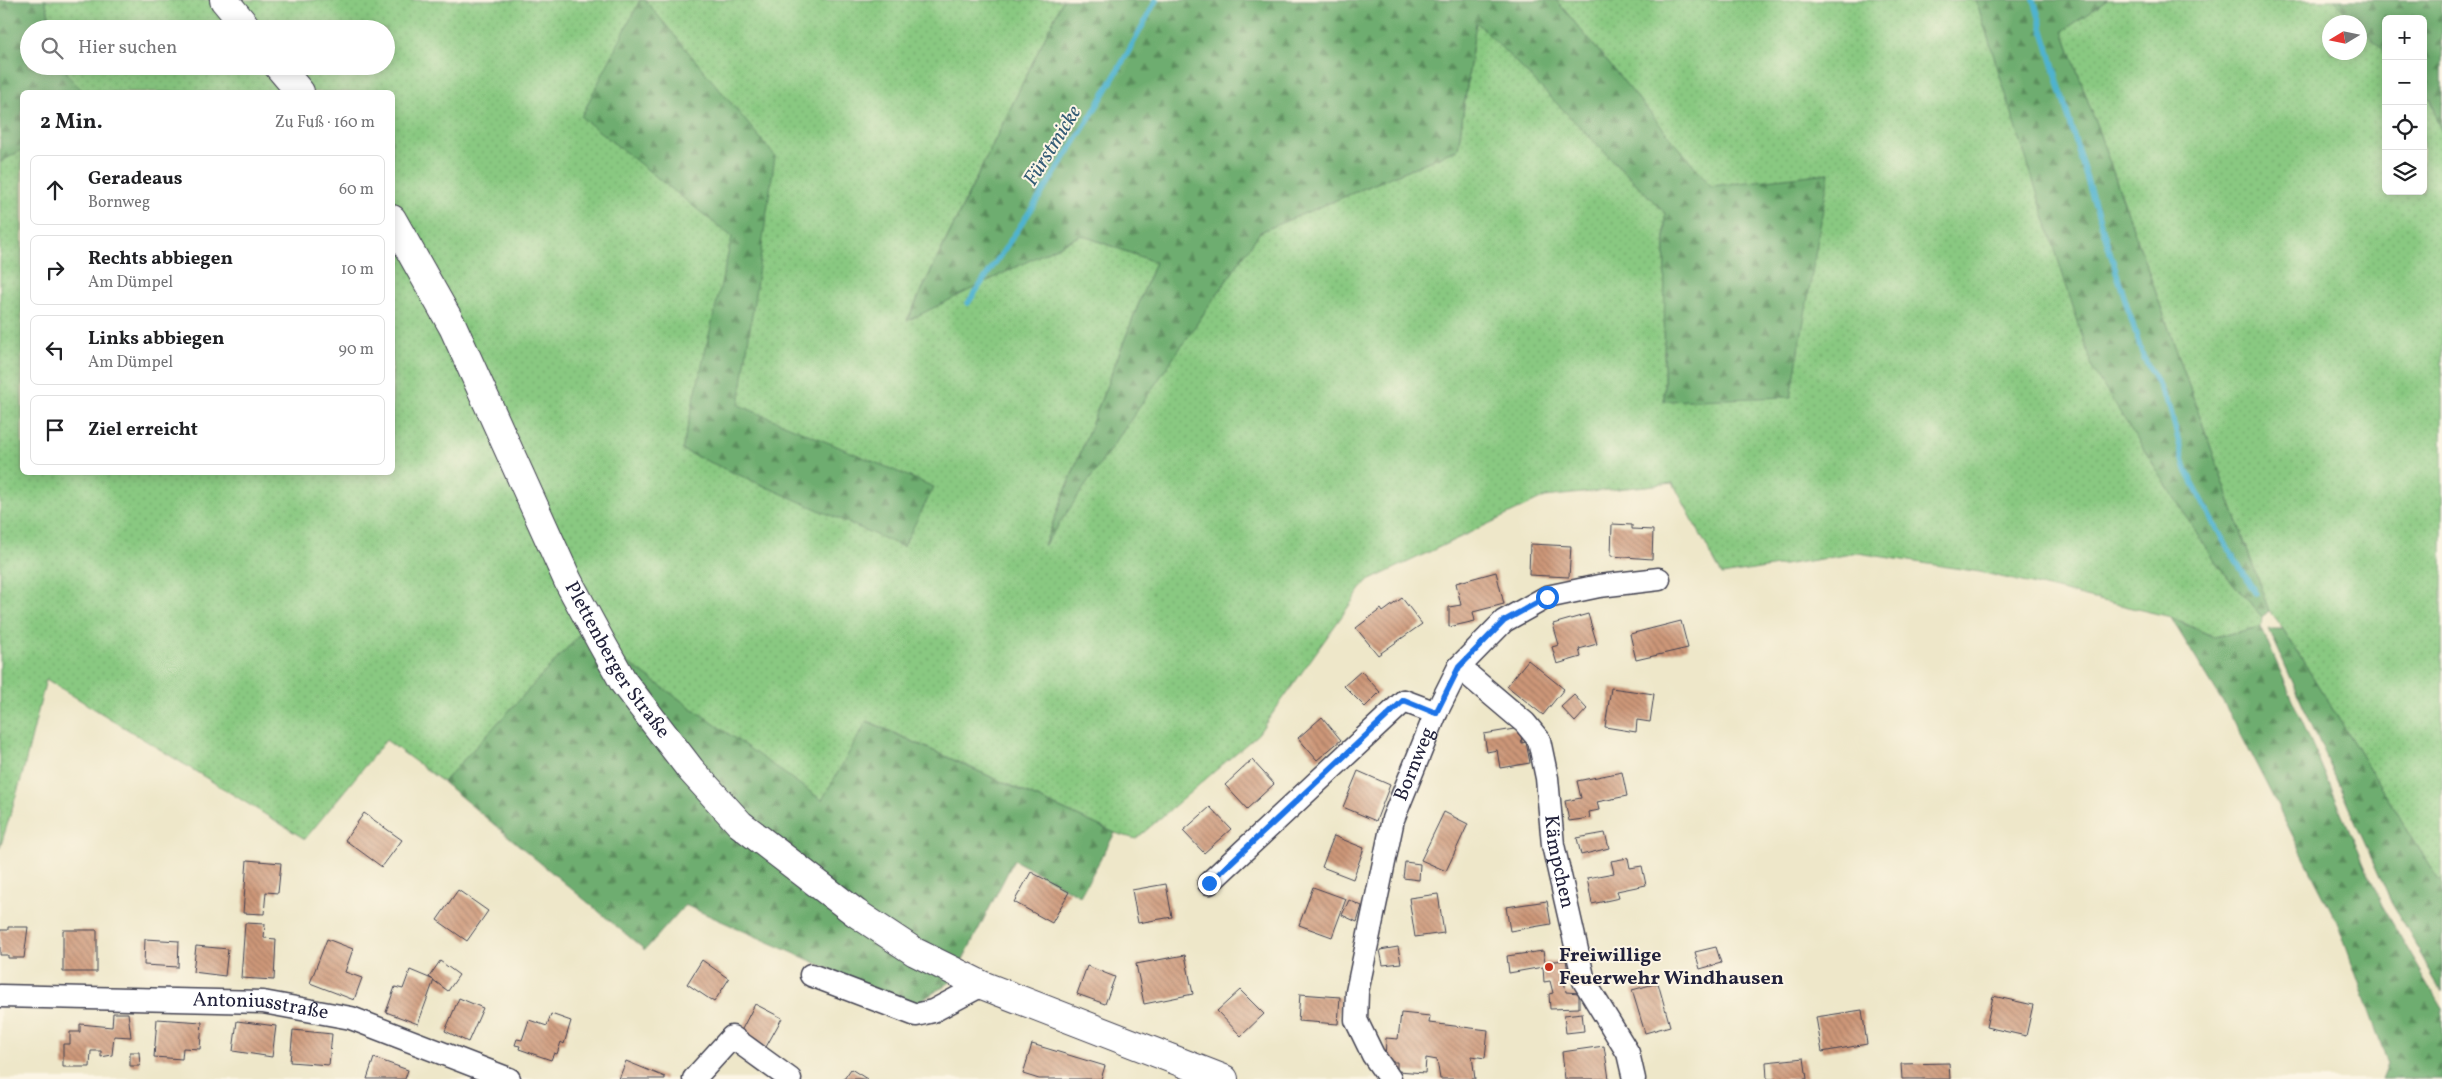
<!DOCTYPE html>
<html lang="de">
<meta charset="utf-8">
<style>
body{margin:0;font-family:Vollkorn,serif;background:#f2f2f2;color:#202124}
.controls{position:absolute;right:15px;top:15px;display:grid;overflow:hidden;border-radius:8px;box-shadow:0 2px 12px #0003}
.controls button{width:45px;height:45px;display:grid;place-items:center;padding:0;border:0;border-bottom:1px solid #e0e0e0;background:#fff;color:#202124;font:25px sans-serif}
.compass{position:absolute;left:2322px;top:15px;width:45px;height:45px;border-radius:50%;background:#fff;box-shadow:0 2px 12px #0003;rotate:260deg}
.stop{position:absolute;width:15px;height:15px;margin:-11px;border:4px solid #1a73e8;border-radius:50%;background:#fff}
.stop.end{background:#1a73e8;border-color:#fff;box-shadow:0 1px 5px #0008}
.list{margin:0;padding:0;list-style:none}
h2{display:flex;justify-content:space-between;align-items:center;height:65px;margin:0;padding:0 20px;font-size:21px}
h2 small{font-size:16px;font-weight:400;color:#757577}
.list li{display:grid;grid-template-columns:32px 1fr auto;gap:15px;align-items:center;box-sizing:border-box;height:70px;margin:0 10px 10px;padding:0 10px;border:1px solid #e0e0e0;border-radius:8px}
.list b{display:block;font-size:19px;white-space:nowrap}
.list p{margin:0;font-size:16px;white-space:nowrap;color:#757577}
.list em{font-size:16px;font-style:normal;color:#757577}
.icon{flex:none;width:28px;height:28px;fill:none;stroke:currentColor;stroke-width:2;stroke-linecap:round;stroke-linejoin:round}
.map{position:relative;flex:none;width:2442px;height:1079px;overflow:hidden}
.search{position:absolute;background:#fff;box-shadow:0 2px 12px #0003;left:20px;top:20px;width:375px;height:55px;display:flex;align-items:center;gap:12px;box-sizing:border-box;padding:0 18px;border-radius:28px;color:#757577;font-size:19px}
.panel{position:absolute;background:#fff;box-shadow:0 2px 12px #0003;left:20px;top:90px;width:375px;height:385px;border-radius:8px}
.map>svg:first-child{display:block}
.grass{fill:url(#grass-dots);stroke:#56765e}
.forest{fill:url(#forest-firs);stroke:#486855}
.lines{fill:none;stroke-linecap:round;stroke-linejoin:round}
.stream{stroke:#50b3cf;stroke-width:5.5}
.building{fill:url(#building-back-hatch)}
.minor-casing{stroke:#414050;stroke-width:25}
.secondary-casing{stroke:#414050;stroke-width:30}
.minor{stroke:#fff;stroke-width:22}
.secondary{stroke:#fff;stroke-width:28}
.route{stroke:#1a73e8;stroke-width:6}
.poi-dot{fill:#c8321e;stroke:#fcf5e5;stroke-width:2}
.labels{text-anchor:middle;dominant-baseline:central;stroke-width:4;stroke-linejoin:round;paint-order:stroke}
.street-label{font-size:20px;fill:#22223b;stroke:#fcf5e5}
.poi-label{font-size:20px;font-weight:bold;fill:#22223b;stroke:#fcf5e5;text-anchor:start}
.water-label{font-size:21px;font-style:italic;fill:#345c76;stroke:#fcf5e5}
</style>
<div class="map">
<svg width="2442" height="1079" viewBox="0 0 2442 1079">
<defs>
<pattern id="grass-dots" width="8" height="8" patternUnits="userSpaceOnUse" patternTransform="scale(1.25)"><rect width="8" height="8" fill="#89c981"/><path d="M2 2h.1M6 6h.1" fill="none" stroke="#76ac70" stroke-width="1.8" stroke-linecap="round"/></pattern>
<pattern id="forest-firs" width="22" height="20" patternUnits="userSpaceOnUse" patternTransform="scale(1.25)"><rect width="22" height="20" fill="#6ead6f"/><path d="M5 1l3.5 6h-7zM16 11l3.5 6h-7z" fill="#5a8c5c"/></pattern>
<pattern id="building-back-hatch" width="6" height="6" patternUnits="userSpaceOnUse" patternTransform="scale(1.25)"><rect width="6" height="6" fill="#cd9778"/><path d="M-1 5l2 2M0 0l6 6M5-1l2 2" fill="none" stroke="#a67b64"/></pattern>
</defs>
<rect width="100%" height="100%" fill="#fcf5e5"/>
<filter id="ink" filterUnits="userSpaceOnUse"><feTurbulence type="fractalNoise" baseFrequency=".02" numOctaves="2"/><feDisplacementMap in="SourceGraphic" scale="10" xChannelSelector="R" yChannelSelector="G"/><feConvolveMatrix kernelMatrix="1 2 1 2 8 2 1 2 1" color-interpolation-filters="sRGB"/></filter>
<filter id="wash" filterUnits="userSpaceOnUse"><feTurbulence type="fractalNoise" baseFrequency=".0096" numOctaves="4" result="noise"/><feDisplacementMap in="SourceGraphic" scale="20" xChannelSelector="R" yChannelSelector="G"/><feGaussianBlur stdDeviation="1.12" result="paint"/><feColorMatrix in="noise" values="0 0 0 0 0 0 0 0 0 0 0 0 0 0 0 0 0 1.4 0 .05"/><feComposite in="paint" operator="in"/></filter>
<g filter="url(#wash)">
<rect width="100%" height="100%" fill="#eee7c9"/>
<!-- grass -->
<path class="grass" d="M45 0H1063L907 320 1081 235 1155 262 1045 543 1260 232 1458 149 1476 21 1665 213 1664 400 1829 173 1711 187 1556 0H1976L1988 37 2216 563 2262 617 2261 627 2214 637 2171 617 1980 572 1858 553 1722 575 1673 483 1545 497 1366 582 1258 734 1136 839 1115 833 868 721 822 801 583 631 443 782 386 740 305 839 46 679 22 776 0 848V162L22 150V472H392V92H84L68 76 65 66H386V29H53Z
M2107 0H2334L2356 22H2330V52H2360V26L2386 53V191H2423V91L2431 99 2442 133V879L2439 881 2283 629 2269 611 2063 31Z"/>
<!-- forest -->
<path class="forest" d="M0 0H45L53 29H29V66H65L68 76 84 92H22V150L0 162Z
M640 0H645L775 156 739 405 934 487 903 547 682 450 732 237 581 117Z
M1063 0H1556L1711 186 1829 173 1791 397 1664 401 1665 213 1476 22 1458 149 1260 232 1044 546 1155 262 1081 235 907 321Z
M1976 0H2107L2063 31 2269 611 2262 617 2216 563 2093 370Z
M2334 0H2442V133L2431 99 2423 91V19H2386V53L2360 26V22H2356Z
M2171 618 2214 637 2261 627 2382 905 2442 1008V1079H2382L2388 1064 2338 924 2233 719Z
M2269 629H2283L2439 881 2442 879V992L2391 902Z
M583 631 822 800 867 721 1115 833 1080 896 1014 860 952 981 913 1006 685 905 645 950 443 782Z"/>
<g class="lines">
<!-- stream -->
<path class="stream" d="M2034 0 2083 167 2143 356 2170 408 2186 470 2222 538 2256 594
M968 303C1035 205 1102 106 1156 0"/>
</g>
<g id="blocks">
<!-- building -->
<path class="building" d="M1612 524 1632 525V529L1653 530 1652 559 1611 556Z
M1530 544 1571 546 1569 577 1529 575Z
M1496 572 1504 604 1473 612 1475 621 1449 627V607L1461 605 1456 583Z
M1402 598 1422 624 1378 655 1356 628 1381 609 1383 612Z
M1588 614 1597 644 1579 649 1581 657 1557 664 1552 647 1559 645 1553 624Z
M1681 621 1688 648 1636 660 1630 634Z
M1528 660 1564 689 1543 715 1507 686Z
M1361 671 1380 692 1365 707 1344 686Z
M1611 688 1654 694 1650 722 1637 720 1636 732 1605 727Z
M1574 695 1587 709 1575 722 1561 707Z
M1322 717 1341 740 1317 760 1298 738Z
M1520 728 1522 743 1526 742 1530 763 1500 768 1497 750 1487 752 1484 734Z
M1252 760 1274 784 1247 809 1225 785Z
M1358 771 1390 785 1376 821 1343 807Z
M1622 772 1627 796 1597 802 1599 810 1589 812 1590 818 1569 821 1565 801 1581 798 1577 781Z
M1210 807 1231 829 1204 853 1183 831Z
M1444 812 1468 824 1446 871 1421 860Z
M364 813 402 840 382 867 345 840Z
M1605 833 1609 848 1581 855 1577 838Z
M1334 836 1364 848 1353 879 1322 867Z
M1628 858 1630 868 1642 866 1646 885 1617 891 1619 898 1592 904 1587 878 1614 873 1611 861Z
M247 860 281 863 278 893 266 892 264 914 243 913Z
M1405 862 1420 864 1419 880 1403 878Z
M1031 872 1069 892 1052 923 1014 902Z
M1166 884 1172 917 1138 923 1132 890Z
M1313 887 1346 899 1332 937 1299 925Z
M458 890 488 911 467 941 437 920Z
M1438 894 1444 933 1415 937 1409 898Z
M1349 900 1362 906 1357 922 1342 915Z
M1547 901 1551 924 1510 931 1506 907Z
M245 923 265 924 264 938 276 939 274 980 241 978Z
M8 927H28L24 958H8V955H0V930H8Z
M63 930H97V972H63Z
M145 939 179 941 178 967 144 965Z
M327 939 353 949 345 972 362 978 354 1000 310 983Z
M196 946 228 949 225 976 193 972Z
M1398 947 1401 963 1383 965 1380 950Z
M1716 947 1721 963 1700 969 1695 952Z
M1543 951 1545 962 1566 960 1569 979 1564 980 1566 992 1579 993V1008L1550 1009 1549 994 1553 993 1550 981 1544 982 1543 967 1509 973 1507 956Z
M1185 955 1193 994 1144 1004 1136 964Z
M702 960 729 979 714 1002 687 984Z
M440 961 459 975 448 991 429 977Z
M1087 966 1115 977 1105 1004 1077 994Z
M410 970 434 980 418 1024 386 1012 395 987 403 989Z
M1658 983 1670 1026 1645 1033 1632 990Z
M1240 990 1264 1014 1241 1036 1217 1011Z
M1300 994 1340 997 1338 1024 1298 1021Z
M1993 996 2033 1005 2026 1036 1986 1027Z
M459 998 483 1008 468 1042 445 1031Z
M755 1004 782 1018 766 1047 740 1033Z
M1862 1010 1867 1044 1822 1052 1816 1017Z
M113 1013H128L131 1037 114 1036 112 1055 101 1057V1051H91L90 1067H63V1044H70V1032H80V1024L112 1027Z
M1401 1013 1430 1016 1429 1023 1488 1030 1485 1058 1472 1056 1475 1079H1440L1437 1060 1426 1058 1425 1073 1397 1071V1062H1385L1386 1038 1398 1039Z
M1582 1013 1584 1031 1566 1033 1564 1015Z
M551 1014 571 1021 564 1044 561 1042 557 1054 554 1053 551 1060 519 1049 520 1046 515 1045 517 1039 522 1040 529 1020 547 1026Z
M157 1019 202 1022 200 1049 183 1048 182 1059 154 1057Z
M237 1021 276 1026 272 1057 233 1051Z
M293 1030 332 1034 329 1065 290 1062Z
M1032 1044 1105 1066 1101 1079H1039L1023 1074Z
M1604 1046 1609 1079H1565L1562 1052Z
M130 1052H139L140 1066H130Z
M374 1058 408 1070 405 1079H367Z
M1804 1058 1807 1079H1767L1766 1062Z
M626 1061 665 1077V1079H619Z
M1949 1063 1950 1079H1902L1901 1064Z
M851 1069 867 1079H844Z"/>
</g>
</g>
<g filter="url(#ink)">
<use href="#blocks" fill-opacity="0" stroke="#414050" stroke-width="1"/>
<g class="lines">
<!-- minor casing -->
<g class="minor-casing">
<g id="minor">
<path id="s1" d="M1459 667 1525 723 1539 740 1547 778 1553 845 1584 981 1628 1053 1634 1079"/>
<path d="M1209 883 1404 701 1436 713"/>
<path d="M811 975 916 1015 933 1011 982 985"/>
<path id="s2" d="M0 996 263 1002 351 1018 509 1079"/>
<path d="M694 1079 732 1037 790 1079"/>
<path id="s3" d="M1390 1079 1373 1055 1356 1020 1357 992 1393 819 1436 713 1459 667 1504 621 1547 597 1599 586 1659 579"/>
</g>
</g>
<!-- secondary casing -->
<g class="secondary-casing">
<g id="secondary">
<path d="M224 0 248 29"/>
<path d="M278 66 300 92"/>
<path id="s4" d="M392 219 453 327 568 581 601 642 624 683 691 770 740 824 856 913 915 952 982 985 1224 1079"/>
</g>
</g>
<!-- minor -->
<use href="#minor" class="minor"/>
<!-- secondary -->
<use href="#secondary" class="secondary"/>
</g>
</g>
<g class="lines" filter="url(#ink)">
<!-- route -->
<path class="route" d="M1209 883 1404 700 1436 713 1459 667 1504 621 1547 597"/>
</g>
<!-- markers -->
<circle class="poi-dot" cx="1549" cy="967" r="5"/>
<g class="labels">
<!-- street labels -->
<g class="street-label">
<text stroke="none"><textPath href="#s4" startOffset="496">Plettenberger Straße</textPath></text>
<text stroke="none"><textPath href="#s3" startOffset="332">Bornweg</textPath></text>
<text stroke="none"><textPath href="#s1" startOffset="232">Kämpchen</textPath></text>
<text stroke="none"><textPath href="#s2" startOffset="261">Antoniusstraße</textPath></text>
</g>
<!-- poi labels -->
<g class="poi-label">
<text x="1559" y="956">Freiwillige<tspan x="1559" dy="23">Feuerwehr Windhausen</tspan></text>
</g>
<!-- water labels -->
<g class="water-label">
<text transform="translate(1053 146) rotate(-58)">Fürstmicke</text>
</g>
</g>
</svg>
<div class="controls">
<button>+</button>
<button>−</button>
<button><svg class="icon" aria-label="locate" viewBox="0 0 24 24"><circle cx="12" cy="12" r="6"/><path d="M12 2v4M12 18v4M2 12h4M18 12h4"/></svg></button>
<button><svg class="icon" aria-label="layers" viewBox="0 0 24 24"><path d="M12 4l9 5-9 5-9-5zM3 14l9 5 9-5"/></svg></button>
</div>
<svg class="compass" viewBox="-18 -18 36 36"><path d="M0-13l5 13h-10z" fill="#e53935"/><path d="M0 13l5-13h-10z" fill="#757577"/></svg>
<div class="stop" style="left:1547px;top:597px"></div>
<div class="stop end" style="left:1209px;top:883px"></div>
<div class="search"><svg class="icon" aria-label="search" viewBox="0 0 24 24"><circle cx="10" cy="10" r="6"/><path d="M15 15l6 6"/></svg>Hier suchen</div>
<section class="panel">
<h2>2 Min.<small>Zu Fuß · 160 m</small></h2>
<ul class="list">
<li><svg class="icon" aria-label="ahead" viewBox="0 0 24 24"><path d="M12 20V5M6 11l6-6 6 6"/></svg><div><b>Geradeaus</b><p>Bornweg</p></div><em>60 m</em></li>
<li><svg class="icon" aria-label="right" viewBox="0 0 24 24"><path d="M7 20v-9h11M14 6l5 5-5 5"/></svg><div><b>Rechts abbiegen</b><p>Am Dümpel</p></div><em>10 m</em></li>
<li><svg class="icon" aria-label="left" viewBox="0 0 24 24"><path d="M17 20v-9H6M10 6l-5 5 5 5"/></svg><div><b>Links abbiegen</b><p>Am Dümpel</p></div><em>90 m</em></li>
<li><svg class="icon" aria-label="arrive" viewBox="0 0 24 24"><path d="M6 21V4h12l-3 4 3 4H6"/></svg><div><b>Ziel erreicht</b></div></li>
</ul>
</section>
</div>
